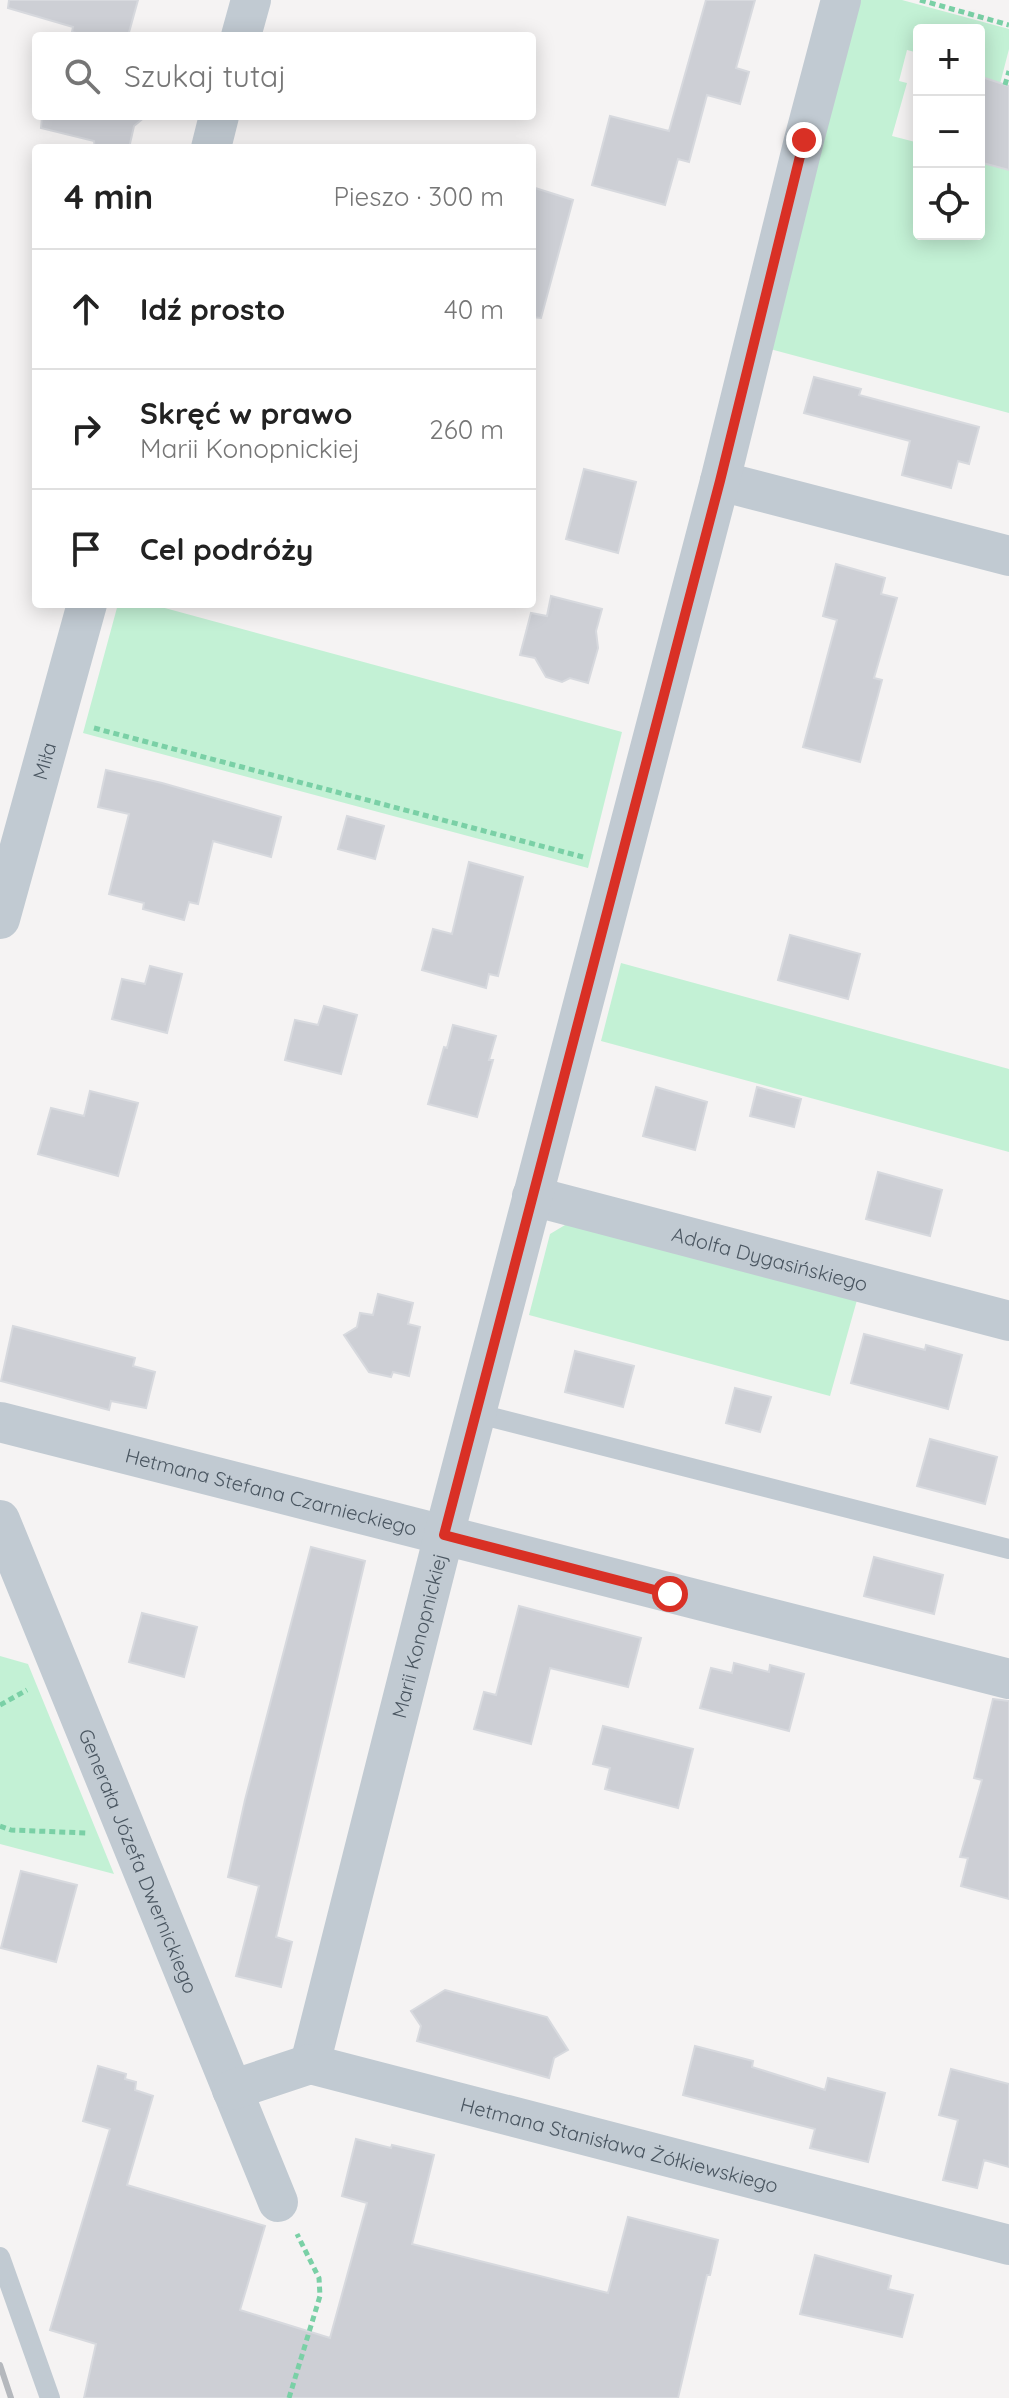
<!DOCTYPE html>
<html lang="pl">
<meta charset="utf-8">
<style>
body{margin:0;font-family:Quicksand,sans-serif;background:#f2f2f2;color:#222}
.controls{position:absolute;right:24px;top:24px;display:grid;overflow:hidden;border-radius:8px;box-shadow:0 4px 20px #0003}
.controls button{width:72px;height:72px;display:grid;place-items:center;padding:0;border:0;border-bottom:2px solid #e0e0e0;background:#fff;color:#222;font:40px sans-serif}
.stop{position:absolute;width:24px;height:24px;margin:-18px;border:6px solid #d93025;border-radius:50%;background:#fff}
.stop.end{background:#d93025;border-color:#fff;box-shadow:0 2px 8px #0008}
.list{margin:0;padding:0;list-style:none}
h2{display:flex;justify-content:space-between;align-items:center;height:104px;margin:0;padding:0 32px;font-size:34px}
h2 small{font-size:26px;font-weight:400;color:#767676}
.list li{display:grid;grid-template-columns:52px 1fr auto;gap:24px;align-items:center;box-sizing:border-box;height:120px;padding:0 32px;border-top:2px solid #e0e0e0}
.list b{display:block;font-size:30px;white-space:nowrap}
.list p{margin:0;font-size:26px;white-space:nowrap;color:#767676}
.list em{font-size:26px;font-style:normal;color:#767676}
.icon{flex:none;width:44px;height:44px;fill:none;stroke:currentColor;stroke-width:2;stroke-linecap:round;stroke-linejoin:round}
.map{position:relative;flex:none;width:1009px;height:2398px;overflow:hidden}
.search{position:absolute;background:#fff;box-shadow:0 4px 20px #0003;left:32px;top:32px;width:504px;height:88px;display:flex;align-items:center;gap:20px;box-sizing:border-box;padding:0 28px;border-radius:8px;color:#767676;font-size:30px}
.panel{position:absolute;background:#fff;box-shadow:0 4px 20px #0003;left:32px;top:144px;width:504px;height:464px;border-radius:8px}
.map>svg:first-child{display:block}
.green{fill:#c3f1d5}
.building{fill:#cdcfd5;stroke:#d7d9de;stroke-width:2}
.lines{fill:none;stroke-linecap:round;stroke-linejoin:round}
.path{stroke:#7ad0a6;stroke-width:5;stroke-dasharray:6 4;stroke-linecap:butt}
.lane{stroke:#c1cad2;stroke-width:20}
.street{stroke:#c1cad2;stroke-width:40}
.rail{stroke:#b5b8bd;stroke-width:6}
.route{stroke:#d93025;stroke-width:10}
.labels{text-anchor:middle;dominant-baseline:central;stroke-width:8;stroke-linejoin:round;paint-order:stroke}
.street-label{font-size:20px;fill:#4a5661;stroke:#fff}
</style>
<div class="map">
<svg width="1009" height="2398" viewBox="0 0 1009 2398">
<rect width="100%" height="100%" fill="#f5f3f3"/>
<!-- green -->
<path class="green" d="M858 0H902L1009 29V49L1000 84 979 78V30H919V53L907 50 899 81 907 83 892 136 919 143V234H979V160L1009 170V413L770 349Z
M118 604H150L622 732 588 868 83 733Z
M621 963 1009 1069V1152L601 1041Z
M570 1222 857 1300 830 1396 529 1315 550 1234Z
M0 1656 28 1664 114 1874 0 1844Z"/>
<!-- building -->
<path class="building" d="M9 0H138L128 36H89L72 32 73 27 8 8Z
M706 0H755L736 68 749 72 740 104 707 95 689 162 678 159 665 205 592 185 610 116 669 131Z
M979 76 1009 86V170L979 162Z
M42 116H146L134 126 129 148 113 145 110 148H95L94 141 41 128Z
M532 187 573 200 541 318 532 317Z
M814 377 861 389 859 395 979 427 969 464 958 461 951 488 902 475 910 441 804 413Z
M584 469 636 482 618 553 566 539Z
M836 564 885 578 881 594 897 598 874 678 882 680 860 762 803 747 837 620 823 616Z
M551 596 602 609 596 631 598 648 588 683 570 678 562 682 546 677 535 658 520 655 531 613 547 616Z
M106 770 162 783 281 817 271 857 213 841 198 904 189 902 184 920 143 909 144 903 109 894 129 814 98 807Z
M347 816 384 826 375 859 338 849Z
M469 862 523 877 498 976 489 974 486 988 422 970 433 929 452 934Z
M790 935 860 954 848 999 778 980Z
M150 966 182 974 167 1033 112 1019 122 979 145 984Z
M324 1006 357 1015 341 1074 285 1060 295 1020 318 1025Z
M453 1025 496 1036 489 1060H493L477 1117 428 1104 444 1047 447 1048Z
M656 1087 707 1102 695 1150 643 1136Z
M757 1087 801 1099 794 1127 750 1116Z
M90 1091 138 1103 118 1176 38 1154 51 1108 84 1116Z
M878 1172 942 1190 930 1236 866 1219Z
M378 1294 413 1303 408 1324 420 1327 409 1376 393 1372 391 1377 369 1372 344 1335 357 1327 360 1313 373 1315Z
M13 1326 135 1358 133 1366 155 1372 146 1408 111 1401 109 1410 1 1381Z
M864 1334 925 1350 926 1345 962 1355 948 1409 851 1383Z
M575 1351 634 1366 623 1407 565 1392Z
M735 1388 771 1397 760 1432 726 1423Z
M930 1439 997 1457 985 1504 917 1486Z
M311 1547 365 1561 276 1937 292 1942 281 1987 236 1976 259 1886 228 1877 245 1800Z
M874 1557 943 1575 934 1614 864 1596Z
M519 1606 641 1638 628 1687 550 1668 531 1744 474 1729 484 1692 496 1695Z
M142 1613 197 1627 184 1677 129 1662Z
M734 1663 769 1672 770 1665 804 1674 789 1731 700 1708 711 1668 732 1673Z
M993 1699 1009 1701V1899L961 1886 968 1858 960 1857 982 1780 974 1778Z
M603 1726 693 1749 678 1808 605 1789 610 1768 593 1764Z
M21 1871 77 1885 56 1962 1 1948Z
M445 1990 547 2017 568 2050 554 2058 549 2078 417 2041 421 2026 411 2011Z
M695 2046 753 2061 752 2067 825 2090 828 2078 885 2093 868 2162 810 2148 815 2129 683 2095Z
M98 2066 126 2074 125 2079 136 2082 135 2090 153 2096 127 2185 265 2226 240 2310 330 2338 367 2203 342 2196 356 2139 391 2148 392 2145 434 2155 412 2244 608 2293 628 2217 718 2240 710 2275H707L678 2398H84L96 2344 50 2330 110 2129 83 2121Z
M951 2069 1009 2084V2167L984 2160 977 2188 943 2180 958 2120 939 2115Z
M815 2255 891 2276 888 2289 913 2295 902 2337 800 2314Z"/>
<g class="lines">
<!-- path -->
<path class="path" d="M920 0 1009 25
M1005 85 1009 71
M94 728 583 857
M0 1705 27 1690
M0 1826 11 1830 86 1833
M289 2398 320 2296 319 2278 297 2234"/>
<!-- lane -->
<path class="lane" d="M475 1413 1009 1549
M0 2257 50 2398"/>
<!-- street -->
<g class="street">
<path d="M241 36 251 0"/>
<path d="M211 148 219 116"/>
<path d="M720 481 1009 556"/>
<path id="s1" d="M0 919 87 604"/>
<path id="s2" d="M532 1196 1009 1321"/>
<path id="s3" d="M0 1422 1009 1679"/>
<path id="s4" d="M0 1520 278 2202"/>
<path id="s5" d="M310 2064 444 1535 720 481 804 140 841 0"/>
<path id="s6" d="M232 2090 310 2064 1009 2245"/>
</g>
<!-- rail -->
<path class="rail" d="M0 2365 11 2398"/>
</g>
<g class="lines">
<!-- route -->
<path class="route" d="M670 1594 444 1535 720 481 804 140"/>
</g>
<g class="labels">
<!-- street labels -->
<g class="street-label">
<text stroke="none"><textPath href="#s1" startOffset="164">Miła</textPath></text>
<text stroke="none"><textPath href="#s2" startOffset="246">Adolfa Dygasińskiego</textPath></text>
<text stroke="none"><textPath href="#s3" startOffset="280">Hetmana Stefana Czarnieckiego</textPath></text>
<text stroke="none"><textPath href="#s5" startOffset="442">Marii Konopnickiej</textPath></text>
<text stroke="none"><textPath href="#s4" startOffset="368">Generała Józefa Dwernickiego</textPath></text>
<text stroke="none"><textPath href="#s6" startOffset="402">Hetmana Stanisława Żółkiewskiego</textPath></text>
</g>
</g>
</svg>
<div class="controls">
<button>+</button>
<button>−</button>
<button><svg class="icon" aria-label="locate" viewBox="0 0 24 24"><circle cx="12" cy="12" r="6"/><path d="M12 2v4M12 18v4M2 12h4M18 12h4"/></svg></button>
</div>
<div class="stop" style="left:670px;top:1594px"></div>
<div class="stop end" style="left:804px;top:140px"></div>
<div class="search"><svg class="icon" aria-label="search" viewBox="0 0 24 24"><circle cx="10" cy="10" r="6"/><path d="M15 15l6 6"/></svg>Szukaj tutaj</div>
<section class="panel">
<h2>4 min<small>Pieszo · 300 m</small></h2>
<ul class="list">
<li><svg class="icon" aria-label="ahead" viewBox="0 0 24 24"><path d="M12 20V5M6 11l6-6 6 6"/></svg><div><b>Idź prosto</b></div><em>40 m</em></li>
<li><svg class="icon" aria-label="right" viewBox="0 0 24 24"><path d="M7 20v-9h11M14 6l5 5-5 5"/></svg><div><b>Skręć w prawo</b><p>Marii Konopnickiej</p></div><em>260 m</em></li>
<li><svg class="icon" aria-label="arrive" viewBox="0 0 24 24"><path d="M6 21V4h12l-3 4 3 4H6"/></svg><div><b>Cel podróży</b></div></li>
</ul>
</section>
</div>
